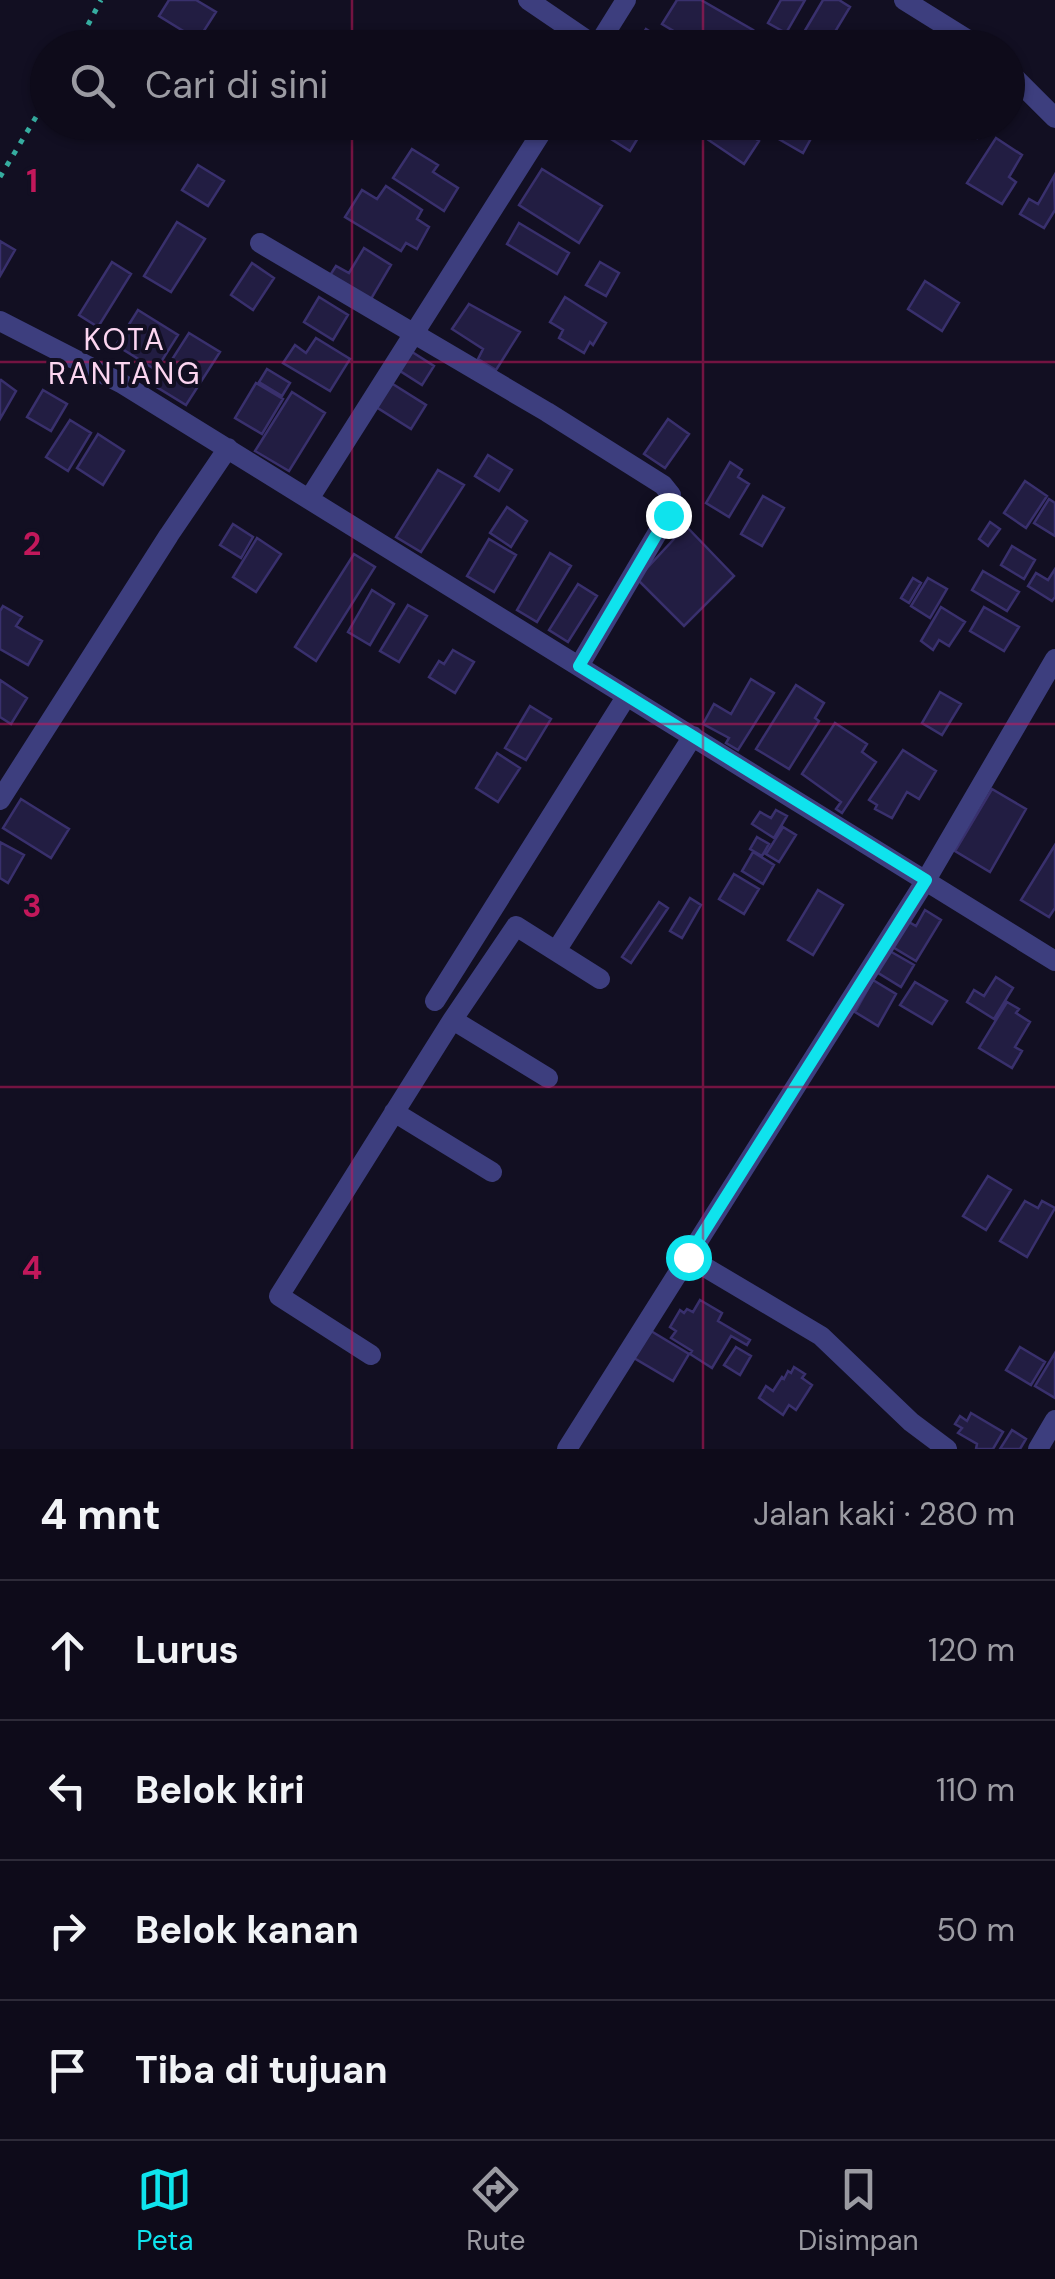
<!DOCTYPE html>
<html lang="id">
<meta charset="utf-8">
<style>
body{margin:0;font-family:"DM Sans",sans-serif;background:#171423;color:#f1f3f6}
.stop{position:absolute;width:30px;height:30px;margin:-22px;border:8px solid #0fe3ed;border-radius:50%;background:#fff}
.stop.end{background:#0fe3ed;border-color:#fff;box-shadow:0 2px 10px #0008}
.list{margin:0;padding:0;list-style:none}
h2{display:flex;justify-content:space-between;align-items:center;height:130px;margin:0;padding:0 40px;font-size:42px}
h2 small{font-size:32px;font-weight:400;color:#9b9ba2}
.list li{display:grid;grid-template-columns:65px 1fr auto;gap:30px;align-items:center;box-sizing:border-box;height:140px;padding:0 40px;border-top:2px solid #2e2b39}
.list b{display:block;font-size:38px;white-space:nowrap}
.list em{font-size:32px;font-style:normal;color:#9b9ba2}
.icon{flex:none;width:55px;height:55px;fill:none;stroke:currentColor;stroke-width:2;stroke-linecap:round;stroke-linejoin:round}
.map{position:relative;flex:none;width:1055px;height:1449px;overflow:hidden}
.search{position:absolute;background:#0e0b1a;box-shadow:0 2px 8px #0004;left:30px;right:30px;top:30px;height:110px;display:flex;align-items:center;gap:25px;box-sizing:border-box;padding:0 35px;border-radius:55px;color:#9b9ba2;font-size:38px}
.sheet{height:690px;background:#0e0b1a}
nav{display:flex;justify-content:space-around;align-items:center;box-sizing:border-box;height:140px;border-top:2px solid #2e2b39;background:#0e0b1a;font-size:28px;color:#9b9ba2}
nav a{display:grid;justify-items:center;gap:5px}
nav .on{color:#0fe3ed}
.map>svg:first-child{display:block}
.building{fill:#221d42;stroke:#39306d;stroke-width:2.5}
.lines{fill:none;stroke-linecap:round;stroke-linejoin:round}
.path{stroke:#36ada0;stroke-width:5;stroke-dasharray:5 8;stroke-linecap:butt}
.minor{stroke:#3d3e7e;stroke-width:20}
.route{stroke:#0fe3ed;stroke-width:12}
.grid{fill:none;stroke:#c2185b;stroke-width:2.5;stroke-opacity:0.55}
.labels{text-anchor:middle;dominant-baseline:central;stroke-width:8;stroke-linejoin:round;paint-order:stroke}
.quarter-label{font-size:30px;letter-spacing:2.5px;fill:#fcd5f0;stroke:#120f22}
.grid-label{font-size:32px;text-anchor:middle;font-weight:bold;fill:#c2185b;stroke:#120f22;stroke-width:8;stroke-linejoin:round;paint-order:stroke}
</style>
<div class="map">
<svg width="1055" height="1449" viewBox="0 0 1055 1449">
<rect width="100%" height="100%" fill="#120f22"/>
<!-- building -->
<path class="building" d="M169 0H196L216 12 198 40 159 16Z
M677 0H701L753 30 742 48H702L662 24Z
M781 0H805L786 33 768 23Z
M823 0H839L850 7 830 40 839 47 802 48 797 44Z
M646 29 676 48H634Z
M606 122H635L644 128 630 151 600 132Z
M718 122H731L759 141 744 164 707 139Z
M785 122H820L803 153 777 138Z
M959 122H986L977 138 956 126Z
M996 138 1022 155 1009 177 1016 182 1002 204 967 183Z
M412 149 438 165 433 172 458 188 444 211 393 178Z
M198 165 224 181 208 206 182 190Z
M542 169 602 206 579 243 519 205Z
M1054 176 1055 210 1044 228 1020 214 1029 199 1038 204Z
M386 186 422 210 417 219 429 227 417 249 406 243 401 251 345 217 362 190 377 199Z
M177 222 205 239 171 292 144 276Z
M519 223 569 253 557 274 507 244Z
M0 241 15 250 0 276Z
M364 248 391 265 368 304 327 280 336 266 349 273Z
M112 262 131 274 98 327 79 315Z
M600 262 619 273 606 296 586 285Z
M252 263 274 278 253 310 231 295Z
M925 281 959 303 942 331 908 309Z
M319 297 348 315 333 340 304 322Z
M565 297 606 323 593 345 590 342 584 353 559 338 563 330 550 322Z
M469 304 520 332 496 370 478 359 483 349 452 329Z
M138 310 178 335 156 370 116 345Z
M189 333 220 352 186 405 155 386Z
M316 338 350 359 330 391 283 363 295 345 306 353Z
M409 350 434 366 422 385 397 369Z
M267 369 290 383 282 396 259 382Z
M1 380 16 391 0 419V381Z
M388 381 426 405 411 429 373 405Z
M256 383 283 399 262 434 235 418Z
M43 390 67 404 51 431 27 417Z
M292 392 325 413 289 471 255 451Z
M668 419 689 434 665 468 644 454Z
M70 420 91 433 68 471 46 457Z
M98 434 124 451 103 485 77 468Z
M488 455 512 470 499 491 475 476Z
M730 462 742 470 738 477 749 484 729 517 706 503Z
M438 470 464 485 421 552 396 537Z
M1025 481 1047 496 1026 528 1004 513Z
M763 496 784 508 762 546 741 534Z
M1049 499 1055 503V536L1034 523Z
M507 507 527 521 511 547 490 533Z
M990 522 1000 529 988 546 979 539Z
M233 524 253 537 241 558 220 545Z
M686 526 734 576 684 626 637 579Z
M257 538 281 554 256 592 233 577Z
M489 539 516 555 494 592 467 576Z
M1012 546 1035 560 1024 579 1001 565Z
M550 553 571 566 537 622 517 610Z
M354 554 375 567 316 661 295 647Z
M1055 569V597L1052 601 1028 586 1036 573 1048 580Z
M983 571 1019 592 1007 611 972 590Z
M913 578 921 583 909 603 901 598Z
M928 578 947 589 930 618 911 606Z
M578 584 597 596 568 642 549 630Z
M372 590 394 604 370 645 348 632Z
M408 605 427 616 399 662 380 651Z
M3 606 22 617 16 626 42 641 28 665 0 649V611Z
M941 607 965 622 949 646 939 640 933 650 921 641Z
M984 607 1019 627 1004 651 970 631Z
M453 650 474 662 455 693 429 677 439 661 444 664Z
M751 679 774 693 738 750 726 743 729 738 703 724 714 704 731 714Z
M0 680 27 698 11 724 0 717Z
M796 685 824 703 815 718 819 721 789 769 756 749Z
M940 692 961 704 942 735 922 723Z
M530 706 551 719 526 760 505 748Z
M835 723 867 744 862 752 876 762 842 813 836 809 841 802 802 774Z
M903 750 936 771 919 799 907 792 892 818 875 809 877 805 869 800Z
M497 753 520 768 498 802 476 788Z
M992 789 1026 809 990 872 955 851Z
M21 799 69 829 51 858 3 828Z
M776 810 787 816 774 838 752 824 760 812 771 818Z
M783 827 796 835 779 862 766 854Z
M757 837 769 844 762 856 750 849Z
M0 842 24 855 8 883 0 878Z
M1055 845V908L1049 917 1021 900Z
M753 852 774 865 763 884 742 871Z
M734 874 759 889 744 914 719 899Z
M818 890 843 905 813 955 788 940Z
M690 898 701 905 682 938 670 931Z
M659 902 668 908 631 963 622 957Z
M925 910 941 920 916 961 891 946 907 921 916 926Z
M888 950 914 965 901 987 875 971Z
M996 977 1013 988 994 1019 967 1002 974 990 984 996Z
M873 980 896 994 878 1026 855 1012Z
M915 982 947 1001 932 1024 900 1005Z
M1007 1002 1019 1009 1016 1013 1030 1022 1015 1047 1022 1051 1012 1068 979 1048Z
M988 1176 1011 1190 986 1230 963 1216Z
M1025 1201 1038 1208 1042 1201 1055 1208 1027 1257 1000 1241Z
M700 1300 722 1313 718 1321 750 1340 747 1345 731 1336 712 1368 690 1354 692 1351 671 1338 676 1331 670 1327 680 1310 684 1313 687 1309 693 1312Z
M651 1331 689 1354 673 1381 634 1358Z
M736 1347 751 1356 740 1375 724 1365Z
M1020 1347 1045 1362 1031 1385 1006 1370Z
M1055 1353V1398L1035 1386Z
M794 1367 805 1374 802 1378 812 1385 796 1410 789 1405 783 1415 759 1398 766 1386 773 1391 782 1377 784 1379 788 1371 791 1373Z
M971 1413 1003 1432 993 1449H976L977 1444 958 1433 962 1428 955 1424 960 1416 967 1421Z
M1012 1430 1026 1439 1020 1449H1000Z"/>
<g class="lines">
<!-- path -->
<path class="path" d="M76 48 101 0
M0 177 48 97"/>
<!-- minor -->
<path class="minor" d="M528 0 597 47
M904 0 981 48
M596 48 626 0
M1008 71 1055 118
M260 243 547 412 663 485 671 495 668 515 579 666
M0 321 121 383 1055 961
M309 499 548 122
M0 800 169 535 228 448
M556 951 693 736
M435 1001 626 697
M453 1020 548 1078
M394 1112 492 1172
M688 1257 821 1336 911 1422 947 1449
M371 1355 279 1296 453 1019 516 926 600 979
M567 1449 926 880 1055 659
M1038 1449 1055 1420"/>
</g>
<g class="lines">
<!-- route -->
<path class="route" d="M668 515 579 666 926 880 688 1257"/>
</g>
<!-- grid -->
<path class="grid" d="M352 0V48M703 0V48M352 122V1449M703 122V1449M0 362H1055M0 724H1055M0 1087H1055"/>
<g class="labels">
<!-- quarter labels -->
<g class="quarter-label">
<text x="125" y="339">KOTA<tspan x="125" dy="34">RANTANG</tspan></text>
</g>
</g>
<g class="grid-label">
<text x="32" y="192">1</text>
<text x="32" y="555">2</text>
<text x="32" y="917">3</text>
<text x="32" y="1279">4</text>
</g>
</svg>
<div class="stop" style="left:688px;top:1257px"></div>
<div class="stop end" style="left:668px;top:515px"></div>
<div class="search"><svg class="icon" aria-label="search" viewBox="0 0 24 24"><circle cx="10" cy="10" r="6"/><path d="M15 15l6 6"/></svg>Cari di sini</div>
</div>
<section class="sheet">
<h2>4 mnt<small>Jalan kaki · 280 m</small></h2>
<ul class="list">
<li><svg class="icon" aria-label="ahead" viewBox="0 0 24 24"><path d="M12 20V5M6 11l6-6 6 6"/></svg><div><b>Lurus</b></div><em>120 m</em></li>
<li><svg class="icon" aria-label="left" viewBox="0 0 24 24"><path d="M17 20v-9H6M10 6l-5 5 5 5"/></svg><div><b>Belok kiri</b></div><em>110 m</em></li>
<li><svg class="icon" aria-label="right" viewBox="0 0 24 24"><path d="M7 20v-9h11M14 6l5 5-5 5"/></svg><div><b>Belok kanan</b></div><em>50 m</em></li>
<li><svg class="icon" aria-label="arrive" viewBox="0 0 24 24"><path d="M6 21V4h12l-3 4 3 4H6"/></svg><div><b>Tiba di tujuan</b></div></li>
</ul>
</section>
<nav>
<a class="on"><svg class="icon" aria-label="map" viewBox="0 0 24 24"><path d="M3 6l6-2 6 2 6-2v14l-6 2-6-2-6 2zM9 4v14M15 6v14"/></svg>Peta</a>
<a><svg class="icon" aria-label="directions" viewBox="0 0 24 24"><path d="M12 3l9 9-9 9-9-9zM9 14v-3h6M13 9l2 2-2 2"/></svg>Rute</a>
<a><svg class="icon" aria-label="saved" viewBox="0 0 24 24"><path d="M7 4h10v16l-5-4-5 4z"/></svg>Disimpan</a>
</nav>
